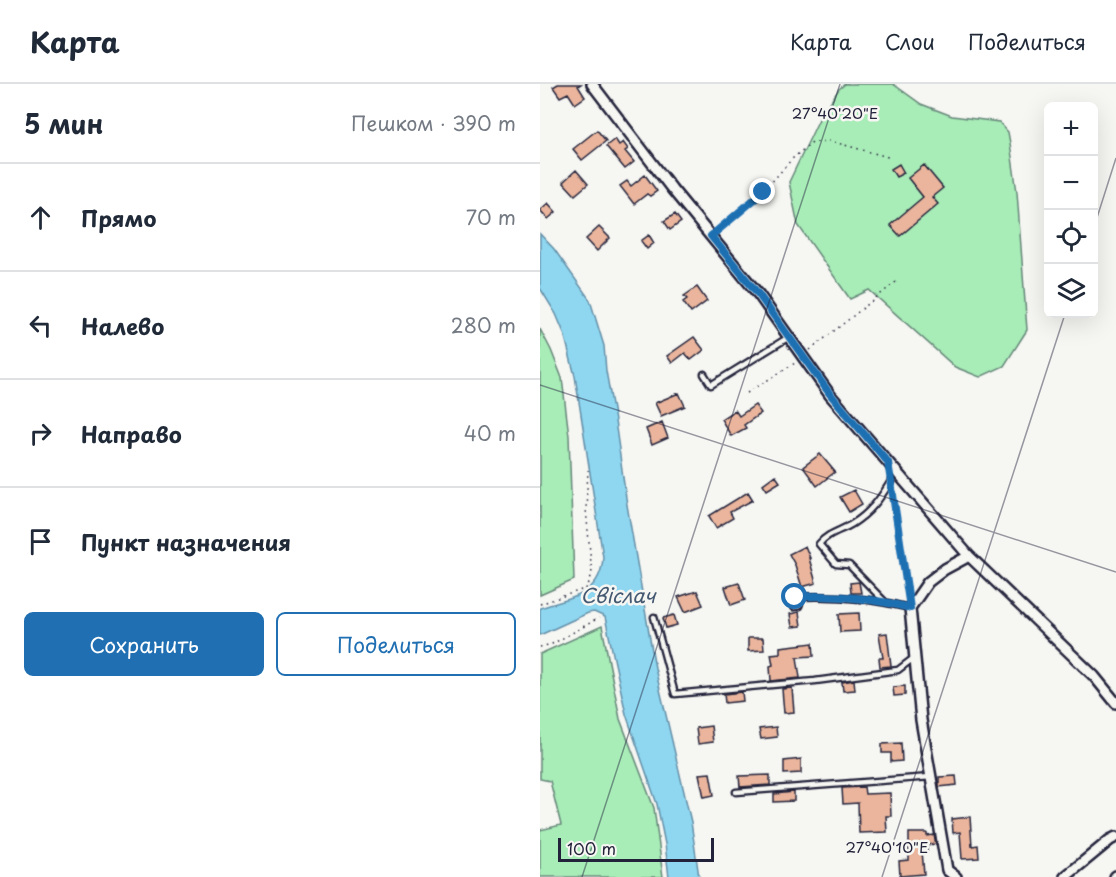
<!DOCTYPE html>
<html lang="ru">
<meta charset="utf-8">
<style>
body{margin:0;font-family:"Playpen Sans",sans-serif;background:#f2f2f3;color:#1f2937}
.controls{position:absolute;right:18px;top:18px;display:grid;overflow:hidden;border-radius:9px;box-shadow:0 6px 24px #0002}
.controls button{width:54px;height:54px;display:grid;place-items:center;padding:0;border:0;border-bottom:2px solid #e0e1e3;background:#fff;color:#1f2937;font:30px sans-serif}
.scale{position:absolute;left:18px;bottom:15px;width:156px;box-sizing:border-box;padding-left:6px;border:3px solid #22223b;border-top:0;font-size:16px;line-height:21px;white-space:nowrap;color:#22223b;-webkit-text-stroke:4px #f6f6f2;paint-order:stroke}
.stop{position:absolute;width:18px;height:18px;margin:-14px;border:4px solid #1f6fb2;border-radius:50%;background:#fff}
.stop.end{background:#1f6fb2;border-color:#fff;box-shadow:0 2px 6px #0008}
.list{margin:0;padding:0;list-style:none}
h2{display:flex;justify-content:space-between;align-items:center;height:78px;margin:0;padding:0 24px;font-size:26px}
h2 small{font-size:20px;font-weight:400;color:#747a83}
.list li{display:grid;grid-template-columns:39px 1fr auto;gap:18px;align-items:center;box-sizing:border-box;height:108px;padding:0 24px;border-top:2px solid #e0e1e3}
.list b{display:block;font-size:22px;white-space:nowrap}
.list em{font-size:20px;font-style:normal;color:#747a83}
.actions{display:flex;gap:12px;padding:18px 24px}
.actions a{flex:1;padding:14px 0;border:2px solid #1f6fb2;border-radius:9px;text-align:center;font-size:21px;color:#1f6fb2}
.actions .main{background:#1f6fb2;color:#fff}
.icon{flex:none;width:33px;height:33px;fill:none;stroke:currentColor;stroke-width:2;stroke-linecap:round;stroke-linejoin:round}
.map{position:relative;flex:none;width:576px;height:793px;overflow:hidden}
header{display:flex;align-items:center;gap:36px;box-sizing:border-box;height:84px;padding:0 30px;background:#fff;border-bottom:2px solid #e0e1e3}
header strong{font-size:28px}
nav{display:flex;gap:33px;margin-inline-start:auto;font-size:21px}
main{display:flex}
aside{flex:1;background:#fff}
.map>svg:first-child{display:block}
.green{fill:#a8ecb7;stroke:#658779;stroke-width:1.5}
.water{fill:#8fd7f0;stroke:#638fa8;stroke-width:1.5}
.building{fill:#eab59c;stroke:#22223b;stroke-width:1.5}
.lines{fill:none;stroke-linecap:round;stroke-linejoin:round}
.lane-casing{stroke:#22223b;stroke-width:9}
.street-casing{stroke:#22223b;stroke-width:14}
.path{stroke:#22223b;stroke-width:1.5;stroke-dasharray:1.5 4.5;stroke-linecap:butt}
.lane{stroke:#f6f6f2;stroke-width:4.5}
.street{stroke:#f6f6f2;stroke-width:9}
.route{stroke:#1f6fb2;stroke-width:8}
.ticks{fill:none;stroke:#22223b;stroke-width:1.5;stroke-opacity:0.45}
.labels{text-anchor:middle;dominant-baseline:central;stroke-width:5;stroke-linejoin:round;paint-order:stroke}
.water-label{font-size:20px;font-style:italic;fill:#435871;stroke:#f6f6f2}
.ticks-label{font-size:15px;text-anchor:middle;fill:#22223b;stroke:#f6f6f2;stroke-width:5;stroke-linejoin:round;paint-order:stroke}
</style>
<header>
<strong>Карта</strong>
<nav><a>Карта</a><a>Слои</a><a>Поделиться</a></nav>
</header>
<main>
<aside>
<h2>5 мин<small>Пешком · 390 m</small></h2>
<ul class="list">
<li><svg class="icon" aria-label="ahead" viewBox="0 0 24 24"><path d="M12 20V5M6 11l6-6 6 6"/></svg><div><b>Прямо</b></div><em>70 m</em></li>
<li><svg class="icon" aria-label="left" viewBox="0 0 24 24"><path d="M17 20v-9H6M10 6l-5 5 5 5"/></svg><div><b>Налево</b></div><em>280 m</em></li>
<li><svg class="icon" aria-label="right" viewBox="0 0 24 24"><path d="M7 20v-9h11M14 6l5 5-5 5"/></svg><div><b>Направо</b></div><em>40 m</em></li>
<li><svg class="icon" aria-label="arrive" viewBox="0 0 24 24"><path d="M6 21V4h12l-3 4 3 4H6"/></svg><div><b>Пункт назначения</b></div></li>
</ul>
<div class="actions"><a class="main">Сохранить</a><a>Поделиться</a></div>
</aside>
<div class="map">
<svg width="576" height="793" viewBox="0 0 576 793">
<rect width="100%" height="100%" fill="#f6f6f2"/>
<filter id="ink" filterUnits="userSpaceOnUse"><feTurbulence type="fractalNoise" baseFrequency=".0167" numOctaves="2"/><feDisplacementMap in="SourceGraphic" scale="12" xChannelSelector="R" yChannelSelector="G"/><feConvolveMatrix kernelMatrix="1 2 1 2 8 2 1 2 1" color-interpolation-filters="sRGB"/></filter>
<g filter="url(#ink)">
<!-- green -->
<path class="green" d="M305 0H353L381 20 412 32 459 38 468 48 470 59 477 108 487 246 464 282 440 293 415 283 329 206 310 215 258 141 249 98 279 35 299 5Z
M0 245 11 266 22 294 29 352 34 496 0 511Z
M62 542 80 635 114 724 123 793H0V746L21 741 10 697 0 695V570Z"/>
<!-- water -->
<path class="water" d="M0 150 14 165 50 216 64 262 66 287 75 337 87 421 115 584 151 738 159 793H129L125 760 117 720 86 630 65 533 54 528 48 529 0 551V524C30 514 61 512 63 473L35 292 24 249 16 230 0 204Z"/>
<!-- building -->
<path class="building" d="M18 0H41L38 2 45 13 35 20 28 9 20 13 13 3Z
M57 46 66 57 42 76 33 65Z
M75 55 79 61 83 58 88 65 85 67 94 78 85 85 66 62Z
M359 80 364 89 356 93 351 85Z
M384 81 403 104 392 113 398 120 360 152 350 141 383 113 368 94Z
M36 86 48 100 35 111 23 98Z
M105 91 117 107 110 112 107 110 94 120 80 102 87 97 91 102Z
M8 119 16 128 8 135 0 126Z
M135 130 141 138 130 146 124 137Z
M59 143 70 154 57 167 46 155Z
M109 151 114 159 107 165 101 157Z
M157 203 167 217 151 229 143 218 147 215 144 212Z
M154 253 164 266 151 276 145 269 132 279 127 272Z
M139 309 145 322 121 332 115 319Z
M215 321 221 329 204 341 206 344 191 352 181 335 195 326 199 332Z
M122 338 128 354 112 361 106 345Z
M280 370 295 388 277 402 263 383Z
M235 391 240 398 227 406 223 400Z
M314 406 322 420 309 428 300 413Z
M208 408 213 416 190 428 193 434 176 444 169 432Z
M265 462 270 474H269L276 499 262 503 255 481 249 470Z
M319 498 321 509H311L310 499Z
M199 499 205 516 191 521 185 503Z
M157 507 163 521 145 528 138 513Z
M259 528 261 542 252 543 250 530Z
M319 529 320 547 300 548 299 530Z
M134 531 137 541 126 544 123 534Z
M347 549 351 582 340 583 339 574H343L339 550Z
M208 554H223L224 566 208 567Z
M273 559 274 572 257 573 260 594 231 597 230 582 233 581 231 570 240 569V563Z
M314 596 315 606 303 607 302 598Z
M365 602V611L354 612 353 603Z
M252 604 254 628 244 629 242 605Z
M202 608 203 617 185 619 184 610Z
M171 642 173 658 158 660 156 644Z
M236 643 237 653 221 655 219 645Z
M361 659 362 677 351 678V669H342V660Z
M261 675V689L244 690V677Z
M170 689 174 711 164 713 159 690Z
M230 691V701L200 703 199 692Z
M416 692 417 701 399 703V693Z
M324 703 325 710 350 709 351 732H346L347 748 319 749 318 719 303 720 302 704Z
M254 708V717L234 718V710Z
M430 733 432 762 438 761 439 774 422 775 420 748 413 749 412 735Z
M369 749H387V752L394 751 396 760 387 761V767H382L384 790 360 792 359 777 369 776Z"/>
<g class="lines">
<!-- lane casing -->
<g class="lane-casing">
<path id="lane" d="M164 290 171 301 249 253
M262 513 259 522 254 523 252 517 255 513C295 511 331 514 370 524
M344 517 309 481 296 480 279 460C288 449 300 447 312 440 330 429 340 415 351 397
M114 533 135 610 275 597 358 586 375 573
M196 708 391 693"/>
</g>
<!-- street casing -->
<g class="street-casing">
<path id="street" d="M52 0 132 105 219 211 290 311 429 472 554 592 576 619
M416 793 407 786 381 636 370 524 388 498 405 485 429 472
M525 793 570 756 576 753
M575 793 576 792"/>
</g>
<!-- path -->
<path class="path" d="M179 145 223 108 252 75 272 58 290 57 348 73
M270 266 356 198
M207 309 255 279
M353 409 368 508
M0 520 47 504 52 490 46 425 48 386
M0 563 12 560 59 534"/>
<!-- lane -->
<use href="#lane" class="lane"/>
<!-- street -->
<use href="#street" class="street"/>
</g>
</g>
<g class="lines" filter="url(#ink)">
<!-- route -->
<path class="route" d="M223 108 171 152 219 211 290 310 348 378 370 524C331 514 295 510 255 513"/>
</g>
<!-- ticks -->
<path class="ticks" d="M554 143 576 74M0 301 576 488M42 793 300 0M342 793 525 230"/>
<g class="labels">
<!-- water labels -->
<g class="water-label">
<text x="78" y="511">Свіслач</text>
</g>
</g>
<g class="ticks-label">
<text x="295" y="35">27°40'20"E</text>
<text x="347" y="769">27°40'10"E</text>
</g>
</svg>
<div class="controls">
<button>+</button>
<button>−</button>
<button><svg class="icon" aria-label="locate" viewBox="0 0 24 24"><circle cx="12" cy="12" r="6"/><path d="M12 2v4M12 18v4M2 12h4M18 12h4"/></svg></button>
<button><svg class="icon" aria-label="layers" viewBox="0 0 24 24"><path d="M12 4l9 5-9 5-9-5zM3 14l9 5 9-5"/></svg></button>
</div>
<div class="scale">100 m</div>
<div class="stop" style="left:255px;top:513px"></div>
<div class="stop end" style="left:223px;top:108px"></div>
</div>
</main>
